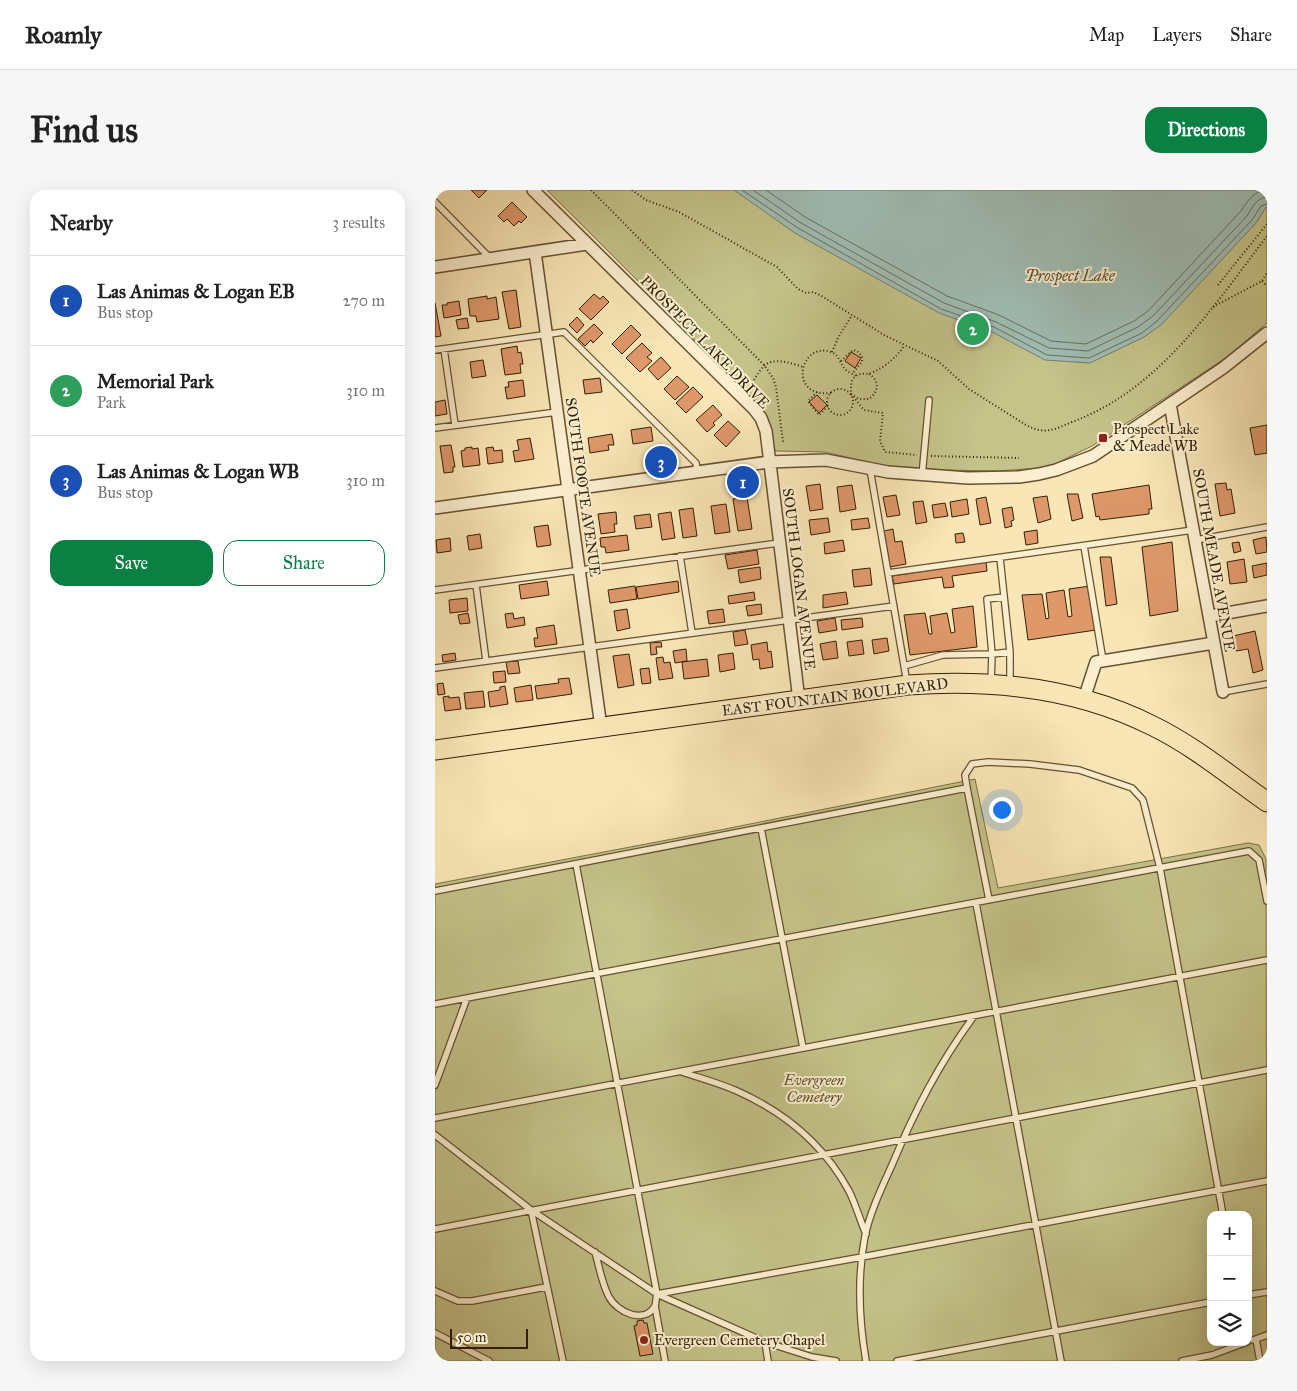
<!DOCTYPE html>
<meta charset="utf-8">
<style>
body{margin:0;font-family:"IM FELL Great Primer",serif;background:#f6f6f6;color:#222}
.controls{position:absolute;right:15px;bottom:15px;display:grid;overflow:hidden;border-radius:10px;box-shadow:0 5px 20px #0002}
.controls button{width:45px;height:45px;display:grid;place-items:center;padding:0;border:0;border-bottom:1px solid #e0e0e0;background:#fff;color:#222;font:25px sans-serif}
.scale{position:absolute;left:15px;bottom:12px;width:78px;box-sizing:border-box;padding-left:5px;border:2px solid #351f03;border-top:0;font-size:14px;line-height:18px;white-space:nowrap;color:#351f03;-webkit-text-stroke:4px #fbefd0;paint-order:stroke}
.you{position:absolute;left:566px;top:619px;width:18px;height:18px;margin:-12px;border:4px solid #fff;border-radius:50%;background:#1a73e8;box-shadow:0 0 0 8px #1a73e833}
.badge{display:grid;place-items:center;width:32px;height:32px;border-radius:50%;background:#0b8043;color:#fff;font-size:16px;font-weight:700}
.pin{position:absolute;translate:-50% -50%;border:2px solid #fff;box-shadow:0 1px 5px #0006}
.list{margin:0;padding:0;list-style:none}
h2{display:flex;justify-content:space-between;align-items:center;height:65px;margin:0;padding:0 20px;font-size:21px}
h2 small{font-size:16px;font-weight:400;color:#767676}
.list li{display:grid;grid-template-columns:32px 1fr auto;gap:15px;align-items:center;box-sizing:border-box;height:90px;padding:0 20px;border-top:1px solid #e0e0e0}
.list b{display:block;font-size:19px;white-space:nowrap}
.list p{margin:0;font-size:16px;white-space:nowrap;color:#767676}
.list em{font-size:16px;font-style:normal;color:#767676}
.actions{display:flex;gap:10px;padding:15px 20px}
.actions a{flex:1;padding:11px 0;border:1px solid #0b8043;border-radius:15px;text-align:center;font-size:18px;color:#0b8043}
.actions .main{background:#0b8043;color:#fff}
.icon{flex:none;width:28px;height:28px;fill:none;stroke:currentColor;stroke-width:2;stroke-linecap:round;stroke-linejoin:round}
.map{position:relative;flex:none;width:832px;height:1171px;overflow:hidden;border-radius:15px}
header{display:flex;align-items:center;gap:30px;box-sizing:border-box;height:70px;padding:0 25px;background:#fff;border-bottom:1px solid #e0e0e0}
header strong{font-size:24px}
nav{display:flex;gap:28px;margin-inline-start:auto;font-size:18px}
.intro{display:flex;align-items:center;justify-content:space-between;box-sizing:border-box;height:120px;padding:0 30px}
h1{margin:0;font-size:35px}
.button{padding:12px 22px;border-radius:15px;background:#0b8043;color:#fff;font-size:18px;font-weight:700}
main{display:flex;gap:30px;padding:0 30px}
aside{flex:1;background:#fff;border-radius:15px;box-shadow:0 5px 20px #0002}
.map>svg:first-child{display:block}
.green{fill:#c4c38a;stroke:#7c7146;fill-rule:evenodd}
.water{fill:#a0beb6;stroke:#757e6e}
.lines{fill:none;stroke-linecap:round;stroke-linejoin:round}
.shore{stroke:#6a6e5c;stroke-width:1}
.building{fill:#de986a;stroke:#351f03}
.service-casing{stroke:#665130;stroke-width:8}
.minor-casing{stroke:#665130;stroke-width:14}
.primary-casing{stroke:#351f03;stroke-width:21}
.path{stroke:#351f03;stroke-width:2;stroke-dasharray:1 2.5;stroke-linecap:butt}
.service{stroke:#fbefd0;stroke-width:5.5}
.minor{stroke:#fbefd0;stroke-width:11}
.primary{stroke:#f9e6b6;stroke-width:19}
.poi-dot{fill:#8f2418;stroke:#fbefd0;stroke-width:2}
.labels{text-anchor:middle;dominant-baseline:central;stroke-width:4;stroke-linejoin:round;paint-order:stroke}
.street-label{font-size:15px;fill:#351f03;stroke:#fbefd0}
.poi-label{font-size:15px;fill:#351f03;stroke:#fbefd0;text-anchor:start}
.park-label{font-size:15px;font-style:italic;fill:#60502c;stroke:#fbefd0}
.water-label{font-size:16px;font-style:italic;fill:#554f39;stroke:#fbefd0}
</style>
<header>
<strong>Roamly</strong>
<nav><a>Map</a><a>Layers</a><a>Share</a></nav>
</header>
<div class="intro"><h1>Find us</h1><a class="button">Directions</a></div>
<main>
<aside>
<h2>Nearby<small>3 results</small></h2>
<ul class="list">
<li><span class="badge" style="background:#1a4fb4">1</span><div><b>Las Animas &amp; Logan EB</b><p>Bus stop</p></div><em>270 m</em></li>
<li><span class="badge" style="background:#2e9e5b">2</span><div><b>Memorial Park</b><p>Park</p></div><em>310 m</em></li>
<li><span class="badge" style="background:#1a4fb4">3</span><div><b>Las Animas &amp; Logan WB</b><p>Bus stop</p></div><em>310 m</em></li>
</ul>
<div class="actions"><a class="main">Save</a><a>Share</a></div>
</aside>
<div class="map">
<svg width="832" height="1171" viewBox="0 0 832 1171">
<rect width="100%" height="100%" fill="#f9e6b6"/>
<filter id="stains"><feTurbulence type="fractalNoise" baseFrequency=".004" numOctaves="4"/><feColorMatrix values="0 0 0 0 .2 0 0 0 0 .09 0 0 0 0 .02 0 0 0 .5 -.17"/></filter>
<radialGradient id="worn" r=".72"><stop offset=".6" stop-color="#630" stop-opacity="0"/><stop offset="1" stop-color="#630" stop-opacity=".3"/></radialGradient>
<!-- green -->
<path class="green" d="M112 0H832V133L792 167 657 256 620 274 605 278 563 281 507 280 450 276 390 262 341 261 338 258 334 236 327 219 222 110Z
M540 589 563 698 813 653 824 655 831 669 832 1171H0V694L285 640ZM776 1025H813V1152H776Z"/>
<!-- water -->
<path class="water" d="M299 0H832V16L821 33 726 135 709 147 655 173 610 170 557 142 504 123 360 43Z"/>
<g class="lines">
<!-- shore -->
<path class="shore" d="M307 0 363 38 506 119 559 137 612 165 654 168 707 143 722 131 817 30 826 16 832 14
M318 0 366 33 509 113 561 132 614 158 653 161 703 137 718 126 812 26C817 18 821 8 832 7
M331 0 370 27 512 106 564 125 616 151 651 154 699 131 713 121 806 21C812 12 817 3 829 0"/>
</g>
<!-- building -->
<path class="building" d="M36 0H52L44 8Z
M77 12 92 27 86 33 84 31 79 36 72 29 69 32 63 26Z
M81 100 86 137 74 139 67 102Z
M159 104 165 109 168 106 174 112 156 130 144 119Z
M52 106V109L61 107 64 129 42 132 41 126H35L33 109Z
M24 111 26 125 9 128 7 115H12V113Z
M0 113 6 146 0 147Z
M142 127 149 135 142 143 134 135Z
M32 128 34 138 23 139 21 130Z
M159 134 168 143 158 153 156 150 150 156 143 149Z
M196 135 206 145 187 164 177 154Z
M207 153 217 163 212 167 217 171 205 182 191 168Z
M82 156 83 163 86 162 88 174H85L86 183 70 185 66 159Z
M416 162 426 168 420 178 410 171Z
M226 167 236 178 223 190 213 179Z
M48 170 51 186 37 188 35 172Z
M242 186 254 197 240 210 229 199Z
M165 188 167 202 150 204 148 190Z
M88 190 90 206 72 209 70 197H74L73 192Z
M258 197 268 207 251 223 241 213Z
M382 205 392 215 384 223 374 212Z
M10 210 12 224 0 226V212Z
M278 215 287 225 278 233 280 235 272 242 261 230Z
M293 231 305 242 291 257 279 245Z
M832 235V263L820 265 815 238Z
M216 237 218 251 198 254 196 240Z
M177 244 179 255H173L174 260 155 263 153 248Z
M95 248 99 269 80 272 78 261 84 260 82 250Z
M16 255 20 277H18V282L9 283 5 256Z
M37 257V259L43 258 45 275 28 277 26 261 30 260V258Z
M58 257 59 261 67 260 68 272 53 274 51 258Z
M791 293 792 300 796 299 800 323 785 326 780 294Z
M385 294 388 319 375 321 371 296Z
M417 295 421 319 405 322 402 297Z
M714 295 717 319H714V324L665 330 664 326 661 327 657 304Z
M632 304H643L648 328 637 331Z
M461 305 465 325 452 327 448 307Z
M612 306 616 329 603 333 598 308Z
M312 307 317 339 303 341 298 309Z
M551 307 556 333 545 335 541 309Z
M532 309 534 324 517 327 515 312Z
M488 311 492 332 481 334 478 312Z
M510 313 513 326 499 328 497 315Z
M291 314 295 342 280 344 276 316Z
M577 317 579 330 576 331 577 336 570 338 567 319Z
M258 318 262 346 248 348 244 320Z
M181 322 182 334H179L180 342 166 344 163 324Z
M236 322 240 348 227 350 223 324Z
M215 324 217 337 201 339 199 326Z
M393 328 395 342 376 345 374 330Z
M433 328 435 338 417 340 416 330Z
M113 335 116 355 102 357 99 337Z
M458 339 460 352 467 351 471 374 455 377 449 341Z
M602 340 603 353 591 355 589 342Z
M528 343 530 352 521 353 520 344Z
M45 344 47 358 34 360 32 346Z
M192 345 194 360 171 363 170 357H166L165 348Z
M831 347 832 362 821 364 818 350Z
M15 348 16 361 2 363 1 350Z
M408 350 410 361 390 364 389 353Z
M737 352 743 421 715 426 707 357Z
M804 352 806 361 799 363 797 353Z
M322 360 324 374 293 379 290 365Z
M665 367H676L682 414 671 416Z
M809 369 812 392 795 394 792 372Z
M551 372 552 381 517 386 519 397 509 398 507 387 459 394 457 386Z
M832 373V385L819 388 817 376Z
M325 377 326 389 305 393 303 380Z
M435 378 437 395 419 397 417 380Z
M112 391 114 405 86 409 84 395Z
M243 391 244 402 203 409 201 397Z
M200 396 202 409 175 413 173 400Z
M655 396 661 440 593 450 587 405 607 404 611 429 614 428 611 403 629 400 633 427 637 426 634 399Z
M319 402 320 410 294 414 293 406Z
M411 402 413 414 388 418V405Z
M32 408 33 421 15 423 14 410Z
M326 414 327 424 313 426 311 416Z
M538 416 542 457 475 465 469 425 490 423 494 444H497L495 426 512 423 516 443 520 442 517 419Z
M192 419 195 438 182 441 179 421Z
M288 419 290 432 274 434 272 421Z
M33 423 35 433 25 434 23 425Z
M78 423 79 429 89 427 90 435 72 438 70 424Z
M400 428 402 440 384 443 382 431Z
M427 428 428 437 407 440 406 430Z
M119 435 122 454 100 457 99 448H103L101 438Z
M310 440 313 454 300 456 298 442Z
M820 441 828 480 818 483 813 459 801 461 798 446Z
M452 448 454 461 439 464 437 450Z
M427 450 429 464 414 466 412 452Z
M401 451 403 468 388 470 385 454Z
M226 452 227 457H221L222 464 216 465 215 453Z
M332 452 333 462 336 461 338 477 325 479 324 469 318 470 316 455Z
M251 459 252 471 240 473 238 461Z
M20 463 21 470 8 472 7 465Z
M298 463 300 479 285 482 283 465Z
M194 464 199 495 183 498 178 466Z
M228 467 229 473 235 472 238 488 224 490 221 468Z
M272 469 274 486 249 489 247 472Z
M83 471 85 483 73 484 71 472Z
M214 478 216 493 207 494 205 479Z
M70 481 71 492 59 493 58 482Z
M134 488 137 504 102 509 100 496 124 493 123 489Z
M8 493 10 504 3 505 2 494Z
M96 495 98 510 81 512 79 498Z
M70 496 73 514 55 517 53 502 65 500V497Z
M48 501 50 517 31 519 29 503Z
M14 506V508L24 507 26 519 10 521 8 507Z
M208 1130 209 1133H212L218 1164 205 1166 199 1136 202 1135V1131Z"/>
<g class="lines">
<!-- service casing -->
<g class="service-casing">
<path id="service" d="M0 12 56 69
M9 159 20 235
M0 160 129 142 261 273 262 281
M0 238 122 222
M435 279 472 493
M487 286 494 210
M761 350 832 337
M649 356 668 471
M245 366 257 443
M565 368 575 462V492
M453 383 758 340
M41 395 51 471
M0 400 344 353
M569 407 552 409 557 464 575 462
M469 476 508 465 557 464 556 493
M0 478 459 416
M788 502 832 494
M532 598 530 585 537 574 553 572 595 574 644 580 697 598 708 610 725 678 788 1025
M326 638 368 858
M141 674 222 1104C221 1107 221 1113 220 1116 209 1135 182 1122 174 1107 167 1094 164 1076 160 1062
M0 701 532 598 554 710
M541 713 626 1171
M0 814 814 661 824 670 832 711
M247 882C265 888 284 893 302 901 349 922 389 955 414 1001 421 1015 425 1030 431 1044
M0 895 32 808
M0 928 832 770
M0 945 96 1020 222 1104 330 1152 377 1167 401 1171
M96 1020 128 1171
M0 1039 832 880
M0 1101 23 1111H37L111 1097
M222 1104 427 1067 832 991
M813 1105 832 1102
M220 1116 230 1171
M0 1143 54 1171
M821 1149 825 1171
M818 1150 832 1145
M330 1152 333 1171
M431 1171C424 1130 422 1088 430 1046 435 1022 447 997 457 975 480 920 504 874 539 826
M462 1171 776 1112
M747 1171 777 1165 812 1152"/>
</g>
<!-- minor casing -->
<g class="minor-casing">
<path id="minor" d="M98 0 319 219 326 228 331 241 364 510
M100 62 166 537
M0 77 152 54
M735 214 788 502
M0 318 334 272 391 270 453 282 533 288 584 287 604 284 621 280 658 266 788 178 832 143
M775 426 832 416
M649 509 661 472 779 453"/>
</g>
<!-- primary casing -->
<g class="primary-casing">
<path id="primary" d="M0 560 473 495C557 489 641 497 718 536 759 556 795 586 832 612"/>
</g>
<!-- path -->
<path class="path" d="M156 0 329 175 338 188 341 197 348 252
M197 0 211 10 244 22 342 77 363 99 371 103 378 102 385 105 449 145 503 171 534 199 591 235C610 245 618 240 637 232 724 200 778 117 832 46
M827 91 832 96
M783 95 832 34
M778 117 827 91 832 83
M397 162 403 148 417 125
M406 171 418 160 422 161 427 166V172L418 183
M434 184C445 191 444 201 434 209H424L416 204C416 197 415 190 421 186 426 182 431 185 436 183 450 177 461 168 469 156
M319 190C322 185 325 180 329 176 338 167 357 173 368 177
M392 212a13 13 0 1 1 26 0a13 13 0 1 1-26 0Z
M382 202 373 211 384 225 393 216
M396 203C352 208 365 151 396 162 405 165 405 175 411 180 413 182 418 184 421 186
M416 204 429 220 448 223 445 251 450 262 482 265
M496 266 584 268"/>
<!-- service -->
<use href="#service" class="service"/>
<!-- minor -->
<use href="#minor" class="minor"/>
<!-- primary -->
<use href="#primary" class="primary"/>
</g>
<!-- markers -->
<g class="poi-dot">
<rect x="663" y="243" width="10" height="10" rx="2.5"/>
<circle cx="209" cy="1150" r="5"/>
</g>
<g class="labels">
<!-- street labels -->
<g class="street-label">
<text transform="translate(270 152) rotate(46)">PROSPECT LAKE DRIVE</text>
<text transform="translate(148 297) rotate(82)">SOUTH FOOTE AVENUE</text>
<text transform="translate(779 370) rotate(80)">SOUTH MEADE AVENUE</text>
<text transform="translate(364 389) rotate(83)">SOUTH LOGAN AVENUE</text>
<text transform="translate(400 507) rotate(-7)">EAST FOUNTAIN BOULEVARD</text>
</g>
<!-- poi labels -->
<g class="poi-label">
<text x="678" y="239">Prospect Lake<tspan x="678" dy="17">&amp; Meade WB</tspan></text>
<text x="219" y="1150">Evergreen Cemetery Chapel</text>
</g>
<!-- park labels -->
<g class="park-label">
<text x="379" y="890">Evergreen<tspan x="379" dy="17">Cemetery</tspan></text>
</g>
<!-- water labels -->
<g class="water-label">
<text x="635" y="85">Prospect Lake</text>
</g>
</g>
<rect width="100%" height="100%" filter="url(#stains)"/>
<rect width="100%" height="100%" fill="url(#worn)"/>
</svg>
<div class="controls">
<button>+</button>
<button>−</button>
<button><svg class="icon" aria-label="layers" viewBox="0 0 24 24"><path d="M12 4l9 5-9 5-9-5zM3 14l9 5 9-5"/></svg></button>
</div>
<div class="scale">50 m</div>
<div class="you"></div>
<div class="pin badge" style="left:308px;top:292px;background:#1a4fb4">1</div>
<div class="pin badge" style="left:538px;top:139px;background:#2e9e5b">2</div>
<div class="pin badge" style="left:226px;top:272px;background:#1a4fb4">3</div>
</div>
</main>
